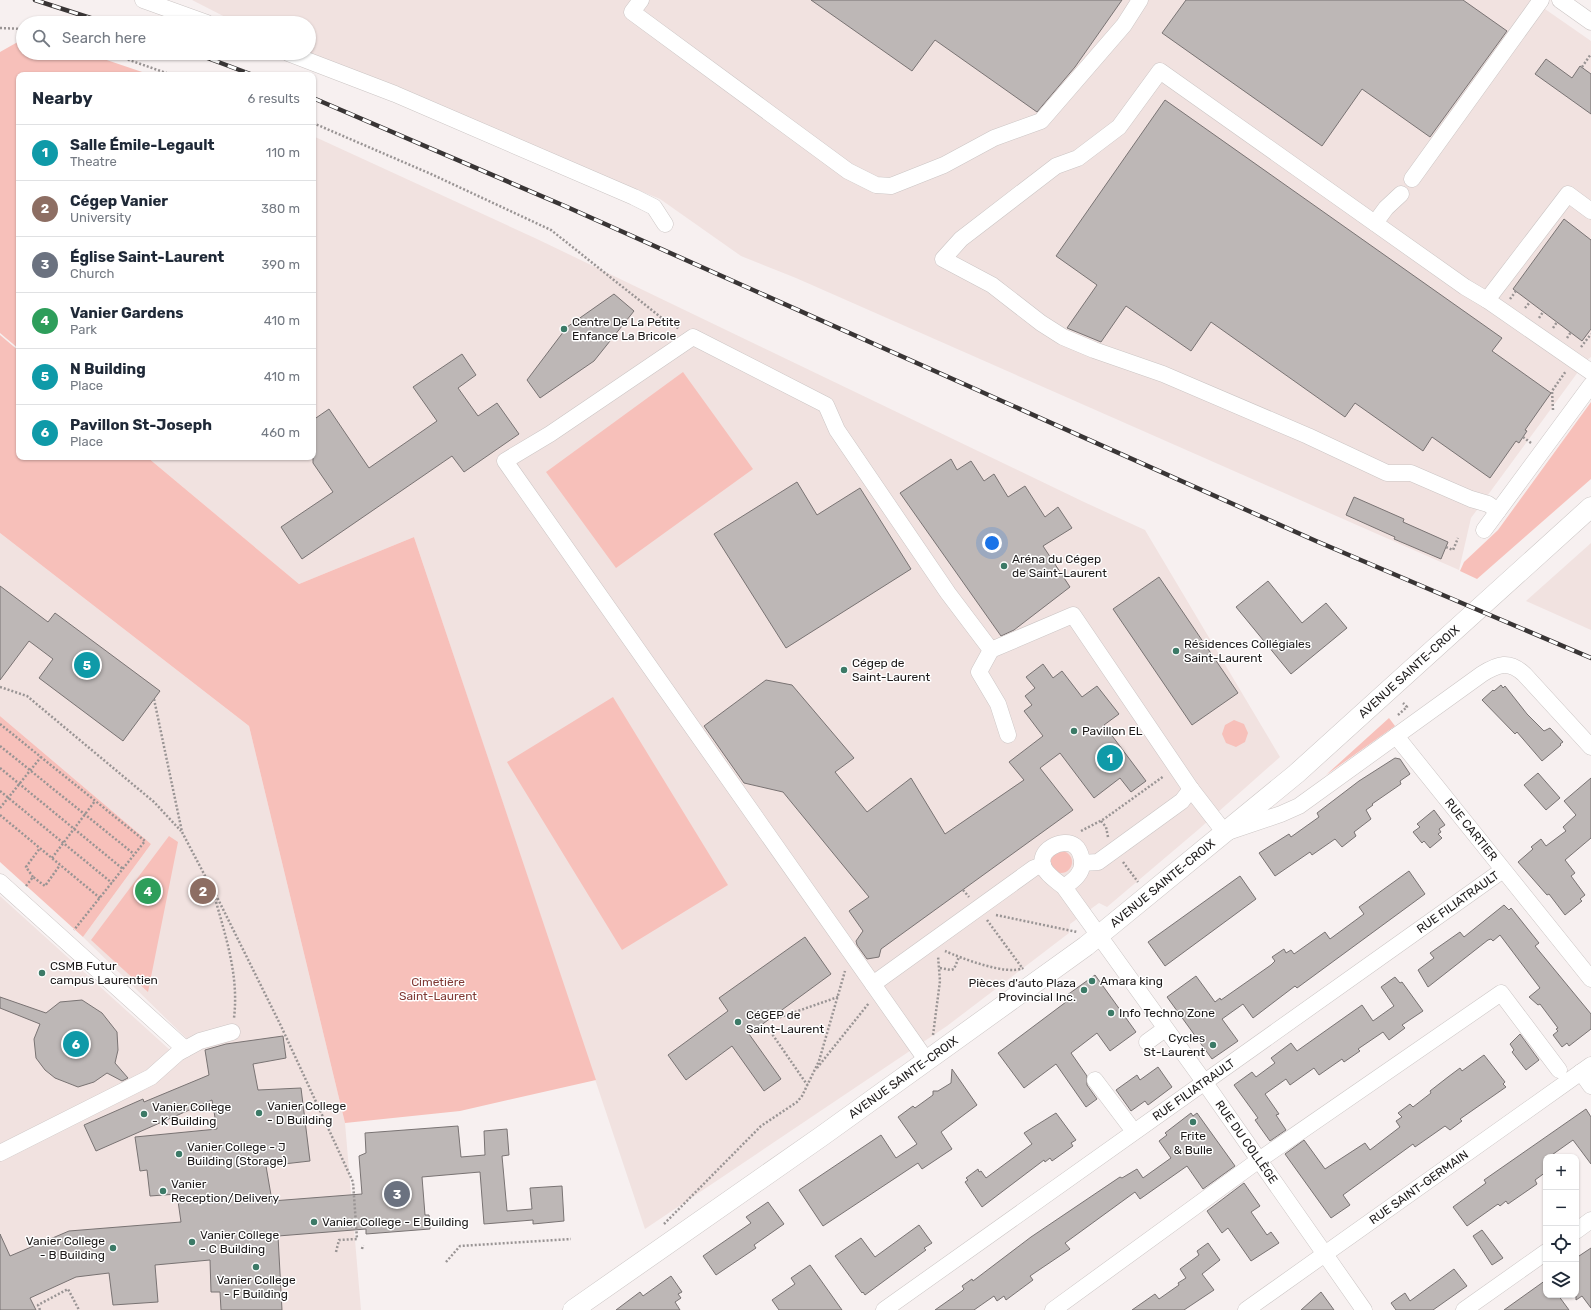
<!DOCTYPE html>
<meta charset="utf-8">
<style>
body{margin:0;font-family:Rubik,sans-serif;background:#f2f2f3;color:#1f2937}
.controls{position:absolute;right:12px;bottom:12px;display:grid;overflow:hidden;border-radius:8px;box-shadow:0 1px 3px #0004}
.controls button{width:36px;height:36px;display:grid;place-items:center;padding:0;border:0;border-bottom:1px solid #e0e1e3;background:#fff;color:#1f2937;font:20px sans-serif}
.you{position:absolute;left:992px;top:543px;width:14px;height:14px;margin:-10px;border:3px solid #fff;border-radius:50%;background:#1a73e8;box-shadow:0 0 0 6px #1a73e833}
.badge{display:grid;place-items:center;width:26px;height:26px;border-radius:50%;background:#3c7a67;color:#fff;font-size:13px;font-weight:700}
.pin{position:absolute;translate:-50% -50%;border:2px solid #fff;box-shadow:0 1px 4px #0006}
.list{margin:0;padding:0;list-style:none}
h2{display:flex;justify-content:space-between;align-items:center;height:52px;margin:0;padding:0 16px;font-size:17px}
h2 small{font-size:13px;font-weight:400;color:#747a83}
.list li{display:grid;grid-template-columns:26px 1fr auto;gap:12px;align-items:center;box-sizing:border-box;height:56px;padding:0 16px;border-top:1px solid #e0e1e3}
.list b{display:block;font-size:15px;white-space:nowrap}
.list p{margin:0;font-size:13px;white-space:nowrap;color:#747a83}
.list em{font-size:13px;font-style:normal;color:#747a83}
.icon{flex:none;width:22px;height:22px;fill:none;stroke:currentColor;stroke-width:2;stroke-linecap:round;stroke-linejoin:round}
.map{position:relative;flex:none;width:1591px;height:1310px;overflow:hidden}
.search{position:absolute;background:#fff;box-shadow:0 1px 3px #0004;left:16px;top:16px;width:300px;height:44px;display:flex;align-items:center;gap:10px;box-sizing:border-box;padding:0 14px;border-radius:22px;color:#747a83;font-size:15px}
.panel{position:absolute;background:#fff;box-shadow:0 1px 3px #0004;left:16px;top:72px;width:300px;height:388px;border-radius:8px}
.map>svg:first-child{display:block}
.built{fill:#f1e2e0}
.green{fill:#f7c0ba}
.building{fill:#bdb7b6;stroke:#797373}
.lines{fill:none;stroke-linecap:round;stroke-linejoin:round}
.minor-casing{stroke:#cbc5c4;stroke-width:17}
.major-casing{stroke:#cbc5c4;stroke-width:21}
.path{stroke:#999494;stroke-width:2.5;stroke-dasharray:2 2;stroke-linecap:butt}
.minor{stroke:#fff;stroke-width:16}
.major{stroke:#fff;stroke-width:20}
.rail-casing{stroke:#393535;stroke-width:4.5}
.rail{stroke:#fff;stroke-width:3;stroke-dasharray:9;stroke-linecap:butt}
.poi-dot{fill:#3c7a67;stroke:#fff;stroke-width:1.5}
.labels{text-anchor:middle;dominant-baseline:central;stroke-width:3;stroke-linejoin:round;paint-order:stroke}
.poi-label{font-size:12px;fill:#1d1a1a;stroke:#fff;text-anchor:start}
.street-label{font-size:12px;fill:#1d1a1a;stroke:#fff}
.park-label{font-size:12px;fill:#803a35;stroke:#fff}
</style>
<div class="map">
<svg width="1591" height="1310" viewBox="0 0 1591 1310">
<rect width="100%" height="100%" fill="#f7f0f0"/>
<!-- built -->
<path class="built" d="M192 0H1532L1591 41V357L1586 361 1471 518 1459 570 796 278 741 256 660 199 302 53H309V23H237Z
M313 136 537 239 1084 502 1145 530 1280 757 1199 829 1107 907 1099 903 1070 924 1069 933 947 1026 645 1229 414 537 299 584 147 457H313Z
M0 533 249 726 345 1123 361 1310H0V896L170 1050 188 1040 83 937 151 844 0 716Z
M1591 543V630L1526 601Z"/>
<!-- green -->
<path class="green" d="M23 39V53H86L151 75H19V349L0 333V52Z
M0 335 19 351V457H147L299 584 414 537 596 1080 460 1111 345 1123 249 726 0 533Z
M683 372 753 469 616 568 546 472Z
M1591 402V479L1477 579 1460 571 1464 562 1498 530Z
M613 697 728 885 622 950 507 762Z
M0 716 151 844 83 937 0 862Z
M1389 718 1395 726 1326 775Z
M1234 720 1244 724 1248 733 1245 742 1236 747 1226 743 1222 734 1225 725Z
M169 836 178 842 148 992 91 940Z
M1050 862a11 11 0 1 1 22 0a11 11 0 1 1-22 0Z"/>
<!-- building -->
<path class="building" d="M811 0H1122L1075 67 1037 112 935 40 912 71Z
M1186 0H1463L1507 31 1430 137 1362 89 1322 146 1162 33Z
M1546 59 1572 78 1580 66 1591 74V114L1535 74Z
M1165 100 1502 338 1492 351 1551 393 1525 430 1527 431 1519 443 1516 441 1490 478 1432 437 1423 451 1355 403 1345 417 1211 322 1191 351 1126 306 1101 342 1067 328 1097 285 1056 256Z
M1564 219 1591 240V329L1582 341 1513 289Z
M614 294 634 311 594 361 540 398 527 380 567 327Z
M462 354 476 375 458 388 478 416 497 403 519 434 464 472 452 456 302 559 281 527 333 492 313 463V420L329 409 369 468 437 421 413 387Z
M951 459 957 470 971 461 984 481 994 474 1008 497 1025 486 1045 517 1058 507 1072 528 1043 546 1070 587 1014 630 1001 636 900 493Z
M797 482 817 515 860 488 911 569 786 648 714 534Z
M1354 497 1404 519 1403 522 1448 542 1441 559 1394 539 1395 537 1346 515Z
M1159 577 1238 693 1192 725 1113 609Z
M1268 581 1302 623 1326 603 1347 628 1291 674 1236 607Z
M0 586 48 622 55 613 160 691 123 741 39 678 53 659 29 641 0 680Z
M1043 664 1053 678 1062 671 1082 697 1097 686 1119 714 1104 725 1146 781 1131 792 1120 778 1094 798 1060 753 1040 768 1073 810 881 949 879 957 867 959 857 945 856 941 863 931 849 911 869 897 783 792 744 783 704 726 766 680 792 685 854 758 835 772 867 812 911 778 945 834 1024 780 1009 762 1043 736 1024 711 1032 705 1025 696 1035 688 1026 677Z
M1501 685 1503 688 1505 686 1527 714 1544 731 1550 728 1563 742 1560 744 1561 745 1542 761 1517 732 1515 734 1482 700 1493 690 1494 691Z
M1395 758 1400 759 1410 774 1400 781 1401 784 1372 804 1373 805 1366 810 1371 819 1354 832 1356 836 1342 847 1335 839 1312 855 1310 852 1275 876 1259 853 1289 834 1291 837 1319 817 1317 813 1359 781Z
M1538 773 1560 798 1546 810 1524 785Z
M1591 778V838L1565 860 1575 873 1571 876 1585 895 1580 899 1582 901 1565 915 1549 894 1547 895 1518 862 1533 849 1531 847 1541 839 1546 846 1566 831 1563 827 1576 815 1564 801Z
M1434 810 1445 825 1439 829 1441 832 1438 834 1442 838 1430 848 1424 841 1422 843 1413 832 1420 827 1417 824Z
M1409 871 1425 894 1297 988 1295 986 1253 1018 1243 1004 1222 1019 1238 1041 1212 1059 1167 997 1196 976 1215 1002 1220 998 1221 1000 1271 965 1275 961 1272 957 1284 949 1286 953 1291 950 1294 954 1325 932 1330 939 1364 914 1359 907Z
M1240 876 1256 899 1165 966 1148 942Z
M1504 905 1509 910 1511 908 1539 943 1535 946 1591 1014V1029L1569 1046 1567 1043 1562 1047 1553 1035 1558 1031 1556 1029 1558 1028 1540 1004 1538 1005 1529 997 1540 988 1500 935 1493 941 1491 939 1488 940 1428 987 1418 970 1434 958 1430 953 1460 932 1464 937Z
M805 937 831 974 749 1034 781 1079 764 1091 732 1046 686 1080 668 1055 728 1011 719 998Z
M1095 975 1136 1032 1110 1051 1097 1033 1071 1053 1087 1076V1085L1097 1099 1086 1107 1056 1064 1024 1088 998 1053 1066 1002 1063 998Z
M1395 977 1400 983 1402 982 1423 1011 1402 1025 1405 1028 1389 1040 1383 1032 1358 1049 1360 1051 1344 1062 1342 1059 1319 1075 1314 1068 1290 1085 1286 1079 1265 1094 1279 1114 1276 1115 1286 1130 1270 1141 1255 1120 1258 1118 1234 1085 1252 1072 1256 1077 1275 1063 1271 1058 1291 1043 1297 1051 1362 1005 1373 1021 1394 1006 1381 987Z
M0 997 46 1013 60 1002 82 1000 102 1013 117 1032 118 1050 115 1063 128 1078 122 1081 107 1073 94 1082 78 1087 55 1078 45 1070 36 1058 34 1039 40 1024 0 1008Z
M1520 1034 1539 1060 1526 1070 1512 1052 1514 1050 1510 1044Z
M283 1036 286 1058 253 1064 258 1090 301 1088 310 1161 266 1166 272 1201 362 1194 359 1156 366 1153 365 1133 458 1126 461 1157 485 1155 484 1131 507 1129 509 1155 502 1156 507 1211 532 1209 530 1188 562 1186 564 1221 533 1224V1220L484 1224 480 1172 422 1177 425 1215H429L430 1229 366 1234V1229L278 1236 282 1310H221L220 1292H211L210 1260 155 1265 158 1302 113 1305 109 1273 76 1277 30 1298 36 1310H0V1234L10 1256 69 1231 181 1222 177 1194 150 1196 147 1170 140 1171 135 1137 217 1129 212 1100 96 1151 84 1125 143 1099 144 1102 209 1075 205 1050 226 1044Z
M1484 1055 1505 1082 1503 1084 1506 1087 1460 1119 1462 1121 1450 1130 1445 1126 1415 1147 1413 1144 1343 1195 1350 1205 1331 1218 1285 1154 1304 1140 1325 1169 1365 1143 1370 1150 1400 1127 1396 1121 1402 1117 1398 1113 1410 1104 1413 1107 1431 1093 1430 1091 1448 1077 1460 1068 1462 1071Z
M1158 1067 1172 1087 1148 1105 1145 1101 1131 1111 1116 1090 1137 1075 1140 1080Z
M952 1069 977 1105 941 1132 952 1149 922 1169 918 1163 823 1226 799 1190 881 1135 896 1158 917 1144 898 1117 913 1106 915 1108 933 1095V1091H938L951 1083Z
M1586 1109 1591 1117V1164L1573 1140 1549 1157H1546V1172L1535 1180 1537 1184 1508 1204 1506 1201 1500 1206 1498 1204 1467 1226 1453 1207 1486 1183 1484 1180Z
M1056 1113 1076 1140 1071 1143 1073 1146 1052 1161 1050 1158 1045 1162 1044 1160 982 1207 965 1182 968 1180 966 1178 978 1169 979 1172 981 1171 986 1178 1032 1144 1024 1133Z
M1191 1113 1193 1116 1197 1113 1235 1166 1203 1189 1187 1166 1140 1199 1135 1192 1065 1243 1070 1249 1030 1276 1033 1280 1006 1300 1004 1296 997 1301 994 1296 974 1310H935L962 1291 964 1289 962 1286 972 1279 973 1281 1031 1237 1120 1177 1122 1178 1137 1169 1143 1178 1171 1158 1159 1141 1167 1135 1165 1133Z
M1244 1183 1260 1206 1251 1212 1267 1235 1271 1232 1279 1243 1251 1261 1228 1228 1222 1233 1207 1211Z
M768 1202 784 1224 754 1245 756 1248 716 1275 703 1256 751 1223 746 1217Z
M919 1225 932 1243 924 1248 926 1250 865 1295 863 1292 862 1293 835 1256 861 1238 875 1257Z
M1482 1230 1503 1258 1492 1265 1473 1236Z
M1208 1243 1220 1260 1202 1274 1214 1290 1184 1310H1132L1155 1294 1159 1299 1179 1285 1178 1283 1186 1278 1180 1269 1199 1255 1197 1251Z
M1591 1248V1308L1582 1296 1576 1300V1258Z
M810 1265 842 1310H779L772 1300 795 1284 791 1278Z
M1454 1269 1467 1286 1433 1310H1396L1391 1303 1405 1293 1410 1301Z
M671 1276 682 1292 678 1294 681 1298 675 1302 680 1310H616L640 1292 643 1296Z
M1546 1280V1295H1558L1569 1310H1504Z
M1321 1292 1334 1310H1301Z"/>
<g class="lines">
<!-- minor casing -->
<g class="minor-casing">
<g id="minor">
<path d="M143 0 207 23"/>
<path d="M641 0 632 12 848 171 876 185 891 186 944 165 994 138 1041 121 1124 25 1140 0"/>
<path d="M1560 0 1591 22"/>
<path d="M288 53 395 94 634 197 654 207 665 224"/>
<path d="M1412 179 1541 0"/>
<path d="M1591 211 1568 194 1487 300 1591 372"/>
<path d="M1375 223 1386 208 1401 194"/>
<path d="M1487 300 1465 287 1160 71 1119 127 1078 158 1056 166 961 239 943 259 992 285 1041 323 1063 337 1094 350 1163 374 1308 436 1387 473H1411L1471 499 1488 504 1498 511"/>
<path d="M1484 530 1591 385"/>
<path d="M991 650 1073 615 1191 789 1225 833 1281 814 1299 806 1482 674C1498 664 1509 660 1524 674L1591 747"/>
<path id="s1" d="M1396 736 1591 979"/>
<path d="M1082 863 1098 862 1182 801 1191 789"/>
<path d="M0 882 185 1049"/>
<path id="s2" d="M1064 887C1073 881 1084 873 1082 860 1081 855 1079 849 1075 846 1064 837 1035 850 1044 868 1048 876 1057 881 1064 887L1205 1083 1364 1310"/>
<path d="M873 984 1034 868 1043 865"/>
<path d="M1147 1042 1165 1029"/>
<path d="M927 1061 505 461 550 434 693 337 826 405 837 430 948 593 991 650 979 672 998 704 1008 735"/>
<path d="M1581 1072 1591 1086"/>
<path d="M1095 1080 1129 1125"/>
<path d="M0 1153 151 1077 178 1053 200 1041 232 1032"/>
<path d="M1576 1231 1591 1220"/>
<path id="s3" d="M884 1310 1503 870"/>
<path d="M1053 1310 1259 1160 1501 993 1559 1070"/>
<path id="s4" d="M1246 1310 1591 1065"/>
<path d="M1464 1310 1546 1252"/>
</g>
</g>
<!-- major casing -->
<g class="major-casing">
<g id="major">
<path id="s5" d="M573 1310 822 1136 1086 946 1296 774 1591 507"/>
</g>
</g>
<!-- path -->
<path class="path" d="M0 28 23 29
M109 53 172 75
M1582 67 1591 54
M313 123 431 174 551 230 668 323 680 329
M1510 299 1516 291
M1525 308 1530 302
M1539 318 1543 312
M1553 328 1557 322
M1567 338 1571 332
M1581 347 1591 334
M1553 410 1552 391 1566 371
M1523 437 1531 443
M1446 547 1453 550 1458 538
M0 687 27 696 154 802 181 831
M154 699 182 832 214 893
M1398 715 1407 707 1403 703
M0 724 145 841 74 930
M0 746 134 854
M0 768 123 869
M0 791 112 883
M0 808 41 757
M0 815 100 898
M1101 821 1106 827 1108 837
M1081 831 1104 819 1164 776
M52 858 95 801
M1123 862 1138 882
M33 877 26 867 40 848
M26 886 33 877 45 886 60 865
M963 890 969 897
M214 891 281 1026 353 1182 357 1239 339 1240 336 1252
M215 898C226 938 239 976 234 1018
M996 915 1077 932
M987 920 1023 969
M945 951C961 958 1007 976 1023 968
M940 968 951 970 954 969 959 957
M772 1020 838 997
M768 1028 808 1086
M933 1035 940 981 938 956
M817 1068 869 1003
M664 1224 761 1126 797 1102 802 1096 819 1061 845 971
M362 1249 363 1245
M446 1262 460 1246 571 1239
M40 1310 38 1305 68 1289 79 1310"/>
<!-- minor -->
<use href="#minor" class="minor"/>
<!-- major -->
<use href="#major" class="major"/>
<!-- rail casing -->
<g class="rail-casing">
<path id="rail" d="M35 0 106 23
M194 53 253 75
M313 98 567 207 1316 541 1591 658"/>
</g>
<!-- rail -->
<use href="#rail" class="rail"/>
</g>
<!-- markers -->
<g class="poi-dot">
<circle cx="564" cy="329" r="4"/>
<circle cx="1004" cy="566" r="4"/>
<circle cx="1176" cy="651" r="4"/>
<circle cx="844" cy="670" r="4"/>
<circle cx="1074" cy="731" r="4"/>
<circle cx="42" cy="973" r="4"/>
<circle cx="1092" cy="981" r="4"/>
<circle cx="1084" cy="990" r="4"/>
<circle cx="1111" cy="1013" r="4"/>
<circle cx="738" cy="1022" r="4"/>
<circle cx="1213" cy="1045" r="4"/>
<circle cx="259" cy="1113" r="4"/>
<circle cx="144" cy="1114" r="4"/>
<circle cx="1193" cy="1122" r="4"/>
<circle cx="179" cy="1154" r="4"/>
<circle cx="163" cy="1191" r="4"/>
<circle cx="314" cy="1222" r="4"/>
<circle cx="192" cy="1242" r="4"/>
<circle cx="113" cy="1248" r="4"/>
<circle cx="256" cy="1267" r="4"/>
</g>
<g class="labels">
<!-- poi labels -->
<g class="poi-label">
<text x="572" y="322">Centre De La Petite<tspan x="572" dy="14">Enfance La Bricole</tspan></text>
<text x="1012" y="559">Aréna du Cégep<tspan x="1012" dy="14">de Saint-Laurent</tspan></text>
<text x="1184" y="644">Résidences Collégiales<tspan x="1184" dy="14">Saint-Laurent</tspan></text>
<text x="852" y="663">Cégep de<tspan x="852" dy="14">Saint-Laurent</tspan></text>
<text x="1082" y="731">Pavillon EL</text>
<text x="50" y="966">CSMB Futur<tspan x="50" dy="14">campus Laurentien</tspan></text>
<text x="1100" y="981">Amara king</text>
<text x="1076" y="983" text-anchor="end">Pièces d'auto Plaza<tspan x="1076" dy="14">Provincial Inc.</tspan></text>
<text x="1119" y="1013">Info Techno Zone</text>
<text x="746" y="1015">CéGEP de<tspan x="746" dy="14">Saint-Laurent</tspan></text>
<text x="1205" y="1038" text-anchor="end">Cycles<tspan x="1205" dy="14">St-Laurent</tspan></text>
<text x="267" y="1106">Vanier College<tspan x="267" dy="14">- D Building</tspan></text>
<text x="152" y="1107">Vanier College<tspan x="152" dy="14">- K Building</tspan></text>
<text x="1193" y="1136" text-anchor="middle">Frite<tspan x="1193" dy="14">&amp; Bulle</tspan></text>
<text x="187" y="1147">Vanier College - J<tspan x="187" dy="14">Building (Storage)</tspan></text>
<text x="171" y="1184">Vanier<tspan x="171" dy="14">Reception/Delivery</tspan></text>
<text x="322" y="1222">Vanier College - E Building</text>
<text x="200" y="1235">Vanier College<tspan x="200" dy="14">- C Building</tspan></text>
<text x="105" y="1241" text-anchor="end">Vanier College<tspan x="105" dy="14">- B Building</tspan></text>
<text x="256" y="1280" text-anchor="middle">Vanier College<tspan x="256" dy="14">- F Building</tspan></text>
</g>
<!-- street labels -->
<g class="street-label">
<text stroke="none"><textPath href="#s5" startOffset="1053">AVENUE SAINTE-CROIX</textPath></text>
<text stroke="none"><textPath href="#s1" startOffset="120">RUE CARTIER</textPath></text>
<text stroke="none"><textPath href="#s5" startOffset="728">AVENUE SAINTE-CROIX</textPath></text>
<text stroke="none"><textPath href="#s3" startOffset="704">RUE FILIATRAULT</textPath></text>
<text stroke="none"><textPath href="#s5" startOffset="404">AVENUE SAINTE-CROIX</textPath></text>
<text stroke="none"><textPath href="#s3" startOffset="380">RUE FILIATRAULT</textPath></text>
<text stroke="none"><textPath href="#s2" startOffset="441">RUE DU COLLÈGE</textPath></text>
<text stroke="none"><textPath href="#s4" startOffset="212">RUE SAINT-GERMAIN</textPath></text>
</g>
<!-- park labels -->
<g class="park-label">
<text x="438" y="982">Cimetière<tspan x="438" dy="14">Saint-Laurent</tspan></text>
</g>
</g>
</svg>
<div class="controls">
<button>+</button>
<button>−</button>
<button><svg class="icon" aria-label="locate" viewBox="0 0 24 24"><circle cx="12" cy="12" r="6"/><path d="M12 2v4M12 18v4M2 12h4M18 12h4"/></svg></button>
<button><svg class="icon" aria-label="layers" viewBox="0 0 24 24"><path d="M12 4l9 5-9 5-9-5zM3 14l9 5 9-5"/></svg></button>
</div>
<div class="you"></div>
<div class="pin badge" style="left:1110px;top:758px;background:#0f9aa8">1</div>
<div class="pin badge" style="left:203px;top:891px;background:#8d6e63">2</div>
<div class="pin badge" style="left:397px;top:1194px;background:#6b7280">3</div>
<div class="pin badge" style="left:148px;top:891px;background:#2e9e5b">4</div>
<div class="pin badge" style="left:87px;top:665px;background:#0f9aa8">5</div>
<div class="pin badge" style="left:76px;top:1044px;background:#0f9aa8">6</div>
<div class="search"><svg class="icon" aria-label="search" viewBox="0 0 24 24"><circle cx="10" cy="10" r="6"/><path d="M15 15l6 6"/></svg>Search here</div>
<section class="panel">
<h2>Nearby<small>6 results</small></h2>
<ul class="list">
<li><span class="badge" style="background:#0f9aa8">1</span><div><b>Salle Émile-Legault</b><p>Theatre</p></div><em>110 m</em></li>
<li><span class="badge" style="background:#8d6e63">2</span><div><b>Cégep Vanier</b><p>University</p></div><em>380 m</em></li>
<li><span class="badge" style="background:#6b7280">3</span><div><b>Église Saint-Laurent</b><p>Church</p></div><em>390 m</em></li>
<li><span class="badge" style="background:#2e9e5b">4</span><div><b>Vanier Gardens</b><p>Park</p></div><em>410 m</em></li>
<li><span class="badge" style="background:#0f9aa8">5</span><div><b>N Building</b><p>Place</p></div><em>410 m</em></li>
<li><span class="badge" style="background:#0f9aa8">6</span><div><b>Pavillon St-Joseph</b><p>Place</p></div><em>460 m</em></li>
</ul>
</section>
</div>
